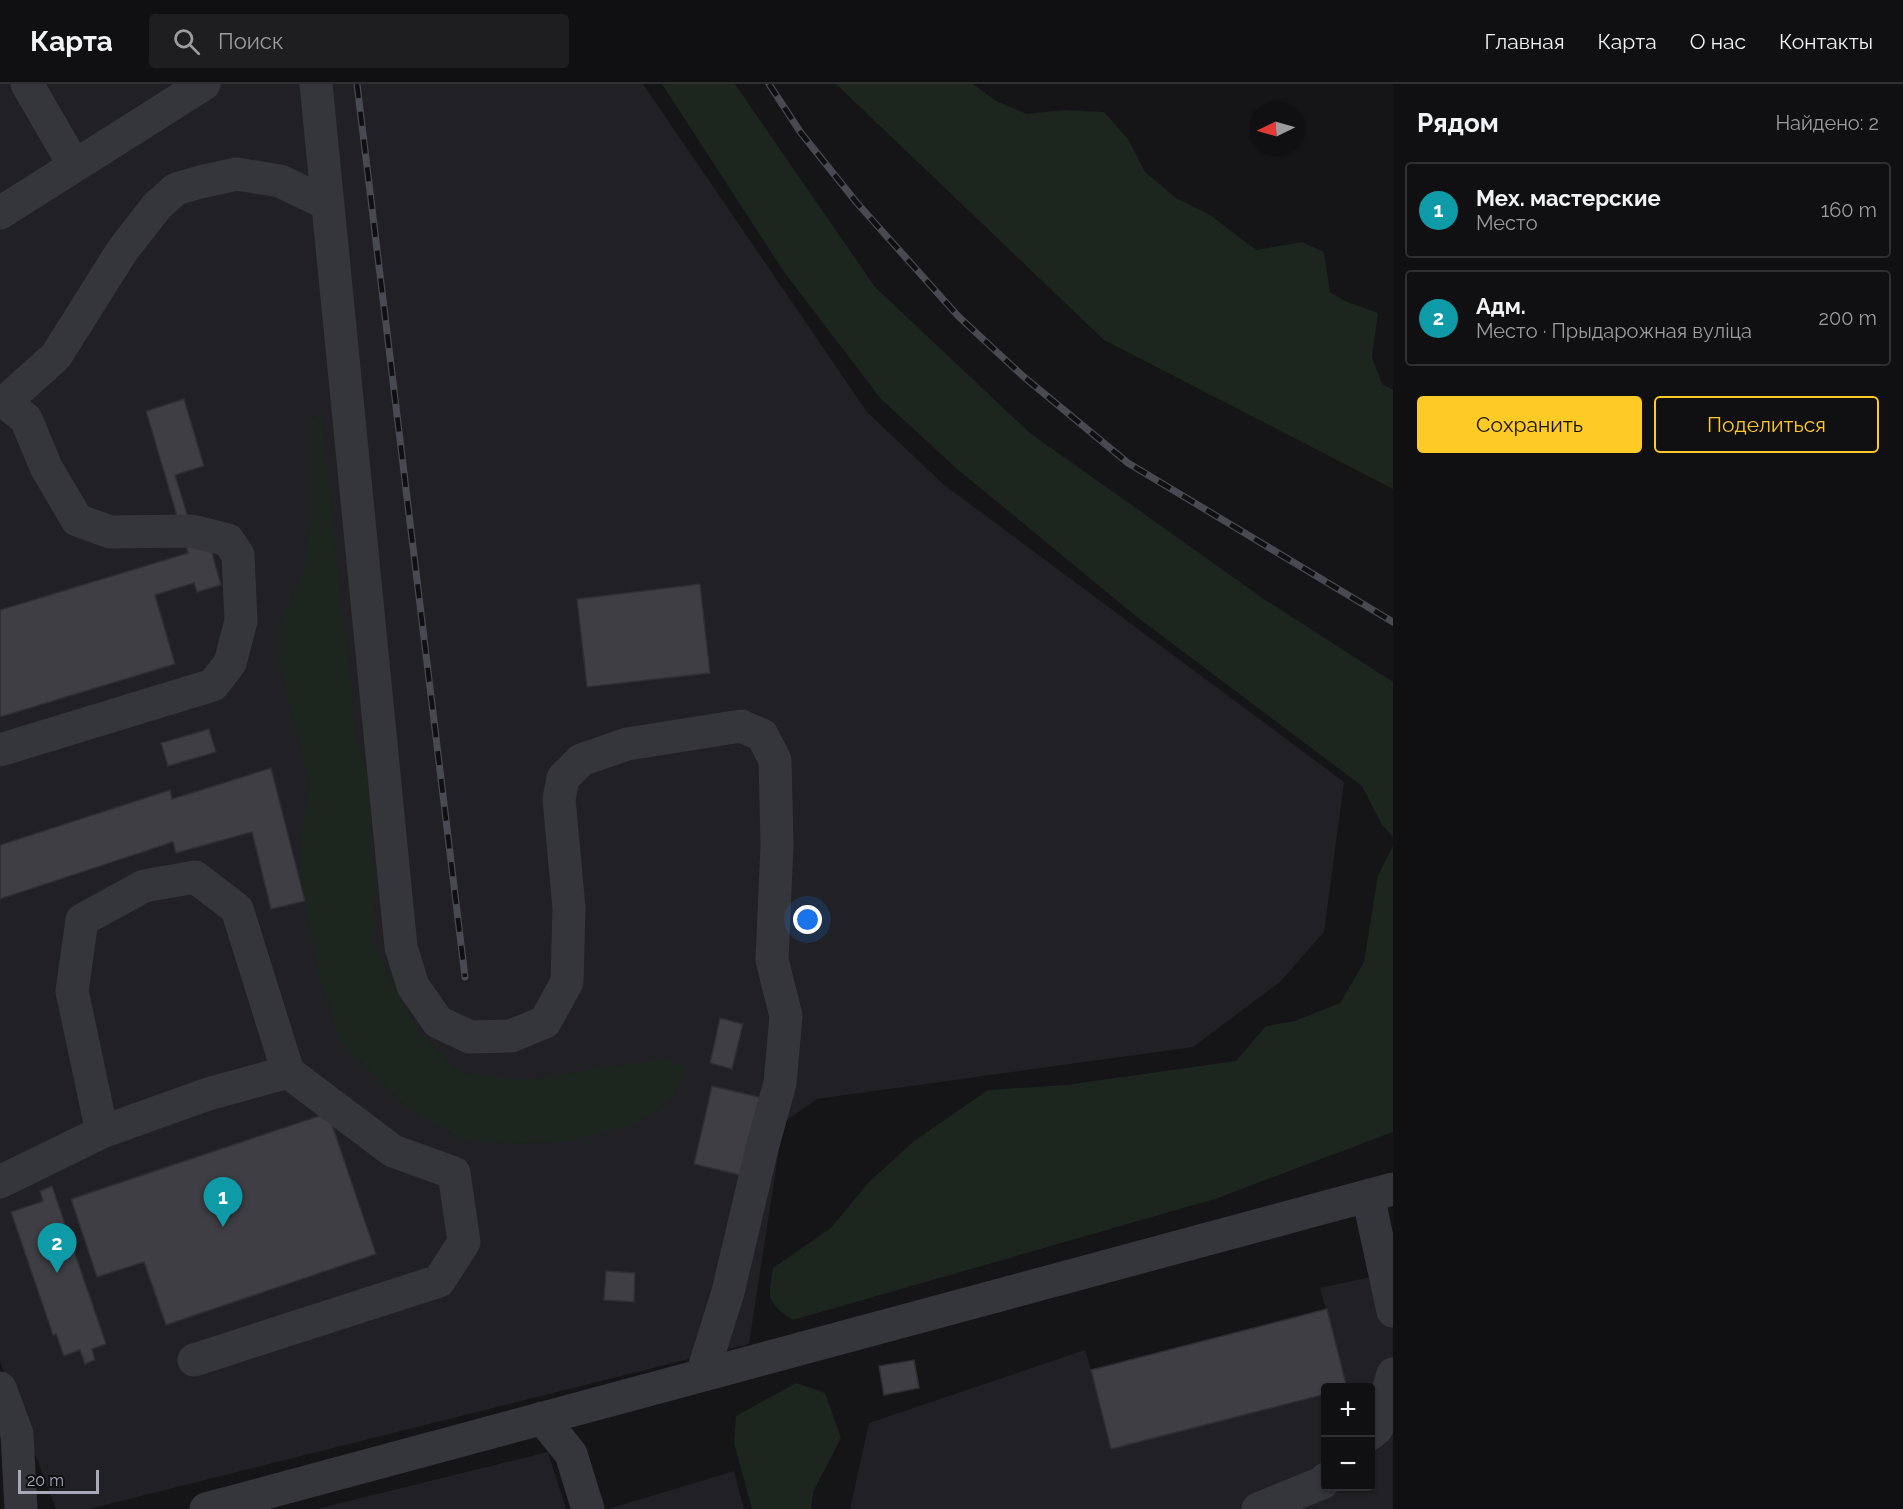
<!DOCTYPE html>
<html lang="ru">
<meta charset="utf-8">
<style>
body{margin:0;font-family:Raleway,sans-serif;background:#1e1d1f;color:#f1f3f6}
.controls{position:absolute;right:18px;bottom:18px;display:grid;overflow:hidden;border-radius:6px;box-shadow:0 2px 4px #0004}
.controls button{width:54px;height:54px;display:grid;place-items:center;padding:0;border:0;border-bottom:2px solid #302f31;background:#100f11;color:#f1f3f6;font:30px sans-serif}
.compass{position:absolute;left:1249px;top:18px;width:54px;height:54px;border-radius:50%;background:#100f11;box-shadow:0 2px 4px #0004;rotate:265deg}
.scale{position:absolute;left:18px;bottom:15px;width:81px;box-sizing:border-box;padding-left:6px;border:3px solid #a5a9b8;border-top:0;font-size:16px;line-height:21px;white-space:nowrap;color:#a5a9b8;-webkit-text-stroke:4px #101012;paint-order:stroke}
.you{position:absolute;left:808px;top:836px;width:21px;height:21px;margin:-15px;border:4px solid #fff;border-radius:50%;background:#1a73e8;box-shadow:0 0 0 9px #1a73e833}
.badge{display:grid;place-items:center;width:39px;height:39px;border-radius:50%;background:#fdca26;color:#fff;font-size:20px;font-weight:700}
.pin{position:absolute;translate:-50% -50px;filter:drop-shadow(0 2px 3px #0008)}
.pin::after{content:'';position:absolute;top:32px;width:21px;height:18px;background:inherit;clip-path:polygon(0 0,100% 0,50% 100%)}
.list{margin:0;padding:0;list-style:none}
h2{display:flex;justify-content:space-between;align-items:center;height:78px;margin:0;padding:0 24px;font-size:26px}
h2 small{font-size:20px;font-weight:400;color:#9c9c9f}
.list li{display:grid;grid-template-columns:39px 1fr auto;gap:18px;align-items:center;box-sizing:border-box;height:96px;margin:0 12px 12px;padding:0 12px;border:2px solid #302f31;border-radius:6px}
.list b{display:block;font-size:22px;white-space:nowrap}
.list p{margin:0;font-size:20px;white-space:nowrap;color:#9c9c9f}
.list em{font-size:20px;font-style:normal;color:#9c9c9f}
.actions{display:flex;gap:12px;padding:18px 24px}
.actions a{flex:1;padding:14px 0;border:2px solid #fdca26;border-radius:6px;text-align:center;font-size:21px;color:#fdca26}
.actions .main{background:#fdca26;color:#111}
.icon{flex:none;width:33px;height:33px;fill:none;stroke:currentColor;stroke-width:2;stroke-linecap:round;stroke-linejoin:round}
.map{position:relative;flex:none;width:1393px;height:1425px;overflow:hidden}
header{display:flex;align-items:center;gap:36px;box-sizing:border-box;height:84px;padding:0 30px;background:#100f11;border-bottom:2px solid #302f31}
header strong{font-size:28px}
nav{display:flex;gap:33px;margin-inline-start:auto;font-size:21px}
.search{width:420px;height:54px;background:#1e1d1f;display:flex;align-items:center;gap:15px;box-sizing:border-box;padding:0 21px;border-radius:6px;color:#9c9c9f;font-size:22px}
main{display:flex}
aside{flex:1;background:#100f11}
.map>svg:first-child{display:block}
.built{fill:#212024;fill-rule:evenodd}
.green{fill:#1c251e}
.building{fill:#3e3e44;stroke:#2f2e33;stroke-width:1.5}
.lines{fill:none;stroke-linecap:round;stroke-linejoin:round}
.minor{stroke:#35363c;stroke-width:33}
.rail-casing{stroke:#484951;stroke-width:7}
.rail{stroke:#101012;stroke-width:4.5;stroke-dasharray:14;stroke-linecap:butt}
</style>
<header>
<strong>Карта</strong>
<div class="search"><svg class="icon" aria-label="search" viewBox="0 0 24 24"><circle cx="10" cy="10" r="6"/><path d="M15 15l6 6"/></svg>Поиск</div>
<nav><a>Главная</a><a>Карта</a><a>О нас</a><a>Контакты</a></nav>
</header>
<main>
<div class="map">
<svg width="1393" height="1425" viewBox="0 0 1393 1425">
<rect width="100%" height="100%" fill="#151417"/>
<!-- built -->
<path class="built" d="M0 0H643L867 328 943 400 1344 698 1324 848 1281 897 1193 963 817 1015 783 1039 749 1260 89 1425H56L0 1278Z
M1393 1188V1425H850L869 1339 1085 1266 1091 1286 1326 1225 1320 1204ZM1326 1304H1370V1402H1326Z
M548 1368 566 1425H316Z
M734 1387 744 1425H608Z"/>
<!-- green -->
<path class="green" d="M662 0H735L875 203 1030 349 1264 515 1393 598V753L1382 741 1362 702 1137 533 956 384 881 315 784 188Z
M836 0H973L996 17 1027 30 1064 26 1104 28 1128 55 1145 88 1176 114 1210 131 1256 166 1302 158 1324 168 1330 208 1345 217 1378 229 1372 273 1382 300 1393 306V405L1104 256Z
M321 328 356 651 370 700 376 799 374 860 419 948 459 988 524 996 663 975 686 983 674 1011 640 1038 569 1057 511 1060 463 1055 408 1024 340 958 318 887 303 808 301 755 310 700 279 577 280 541 304 487 312 427V335Z
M1393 762V1048L1215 1115 793 1236C766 1218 768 1214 773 1184L831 1144 868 1099 914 1057 988 1006 1065 1001 1236 977 1266 942 1295 937 1340 919 1364 878 1378 791Z
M796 1299 825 1309 841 1354 813 1408 811 1425H752L734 1359 736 1332Z"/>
<!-- building -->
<path class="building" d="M184 315 204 382 175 391 198 465 210 462 221 501 197 508 194 499 155 511 175 580 0 633V526L188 469 146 327Z
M700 500 710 589 587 603 577 515Z
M209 645 216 668 168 682 161 659Z
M271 684 305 817 271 825 252 748 176 769 173 758 0 815V761L170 706 172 715Z
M720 934 743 940 732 985 710 979Z
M712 1002 763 1014 744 1092 694 1080Z
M328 1029 376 1170 166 1241 144 1178 97 1193 71 1115Z
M52 1102 106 1260 92 1265 95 1276 85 1280 80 1266 64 1272 56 1250 53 1251 11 1128 43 1117 40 1107Z
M606 1187 635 1189 634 1218 604 1216Z
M1327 1225 1347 1304H1326V1310L1111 1365 1091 1286Z
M914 1276 919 1304 884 1311 879 1282Z"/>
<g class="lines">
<!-- minor -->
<path class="minor" d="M27 0 74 81
M316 0 401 863 413 902 438 938 470 953 511 952 545 938 567 898 569 824 559 715 563 694 581 676 627 660 741 642 762 651 775 676 777 761 772 876 786 932 780 999 762 1064 728 1208 702 1291
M0 129 204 0
M5 318 56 272 122 167 157 122 176 105 200 98 237 90 280 97 328 120
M0 319 5 318 26 335 46 383 77 436 110 448 192 447 228 456 238 471 241 537 230 579 213 601 0 666
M102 1048 72 907 82 836 144 802 195 793 237 825 288 988
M0 1098 102 1048 208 1010 288 988 393 1067 454 1089 464 1158 439 1197 194 1276
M1368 1112 1393 1227
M0 1304 17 1350 21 1425
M542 1334 571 1370 588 1425
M1370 1350 1377 1344 1393 1290
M206 1425 1393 1105
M1258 1425 1322 1399 1326 1395"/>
<!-- rail casing -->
<g class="rail-casing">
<path id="rail" d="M357 0 465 893
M769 0 801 49 857 119 958 232 1024 293 1128 379 1393 538"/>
</g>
<!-- rail -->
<use href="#rail" class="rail"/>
</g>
</svg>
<div class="controls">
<button>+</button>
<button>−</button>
</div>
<svg class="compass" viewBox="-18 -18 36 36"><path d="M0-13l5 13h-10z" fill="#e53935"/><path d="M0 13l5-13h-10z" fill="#9c9c9f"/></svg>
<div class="scale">20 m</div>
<div class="you"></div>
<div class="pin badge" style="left:223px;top:1143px;background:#0f9aa8">1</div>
<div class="pin badge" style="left:57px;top:1189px;background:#0f9aa8">2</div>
</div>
<aside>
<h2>Рядом<small>Найдено: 2</small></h2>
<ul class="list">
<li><span class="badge" style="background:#0f9aa8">1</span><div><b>Мех. мастерские</b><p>Место</p></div><em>160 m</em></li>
<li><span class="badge" style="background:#0f9aa8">2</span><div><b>Адм.</b><p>Место · Прыдарожная вуліца</p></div><em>200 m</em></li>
</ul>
<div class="actions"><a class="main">Сохранить</a><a>Поделиться</a></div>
</aside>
</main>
